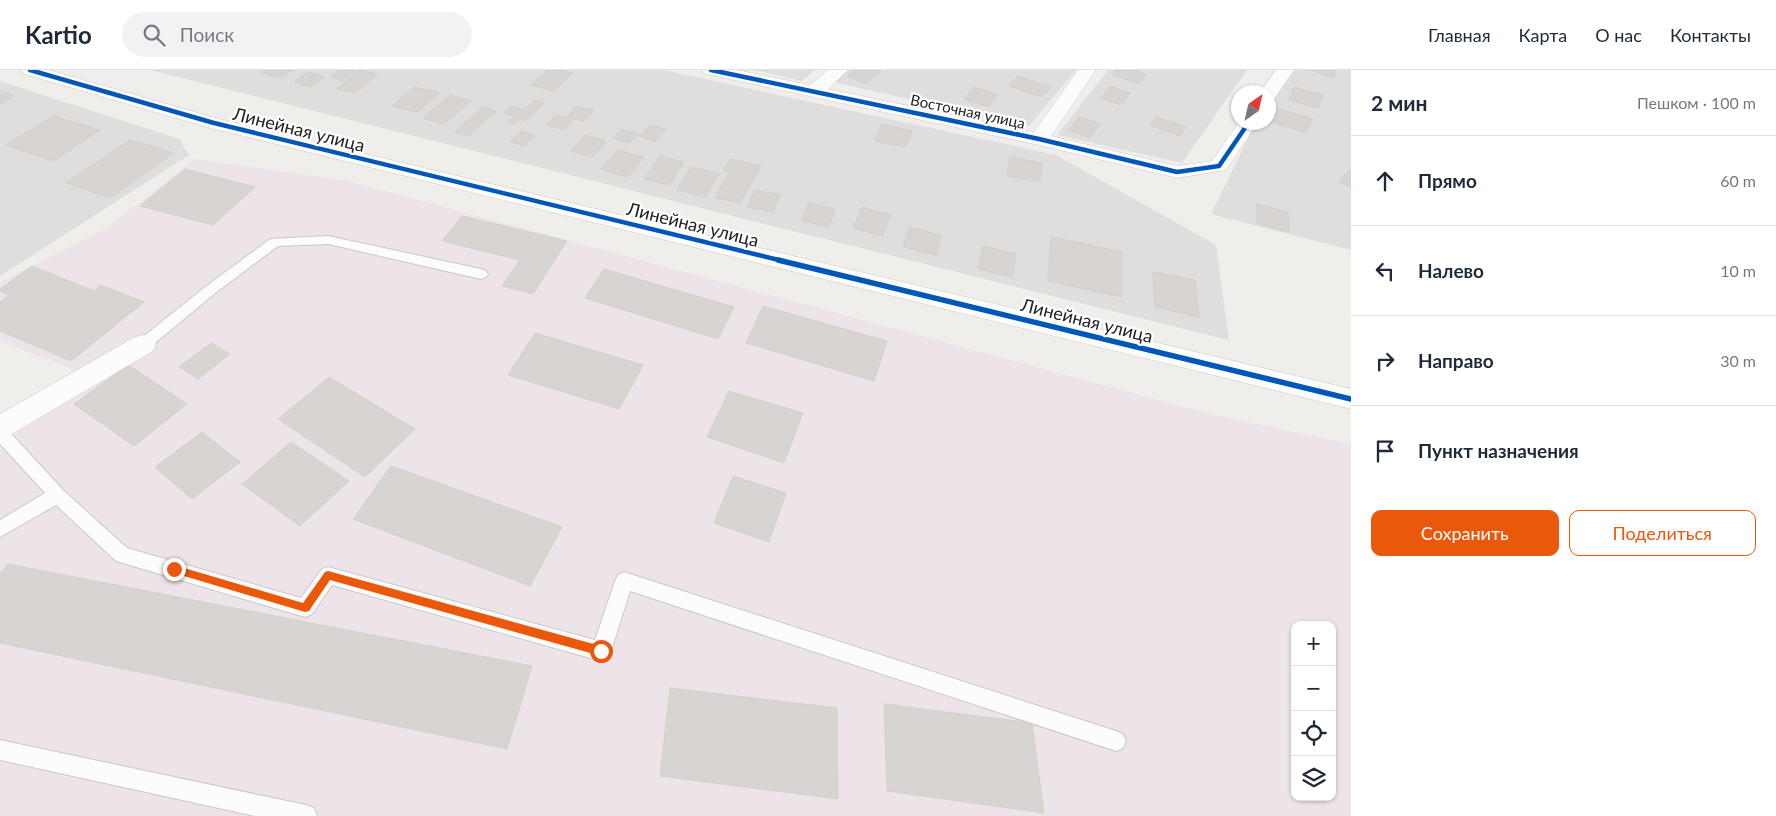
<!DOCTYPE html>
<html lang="ru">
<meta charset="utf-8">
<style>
body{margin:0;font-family:Lato,sans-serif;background:#f2f2f3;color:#1f2937}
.controls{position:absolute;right:15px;bottom:15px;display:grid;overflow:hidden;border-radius:10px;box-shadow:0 1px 4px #0004}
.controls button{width:45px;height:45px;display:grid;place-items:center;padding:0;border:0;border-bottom:1px solid #e0e1e3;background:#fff;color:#1f2937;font:25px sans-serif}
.compass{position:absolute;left:1231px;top:15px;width:45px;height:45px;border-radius:50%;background:#fff;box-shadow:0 1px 4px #0004;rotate:34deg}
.stop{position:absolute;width:15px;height:15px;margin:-11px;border:4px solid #ea580c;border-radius:50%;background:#fff}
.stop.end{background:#ea580c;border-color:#fff;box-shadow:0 1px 5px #0008}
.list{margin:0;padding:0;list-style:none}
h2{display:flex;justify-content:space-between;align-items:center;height:65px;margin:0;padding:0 20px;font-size:21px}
h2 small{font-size:16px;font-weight:400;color:#747a83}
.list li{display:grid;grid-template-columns:32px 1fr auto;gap:15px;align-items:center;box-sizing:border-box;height:90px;padding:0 20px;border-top:1px solid #e0e1e3}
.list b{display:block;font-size:19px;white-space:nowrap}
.list em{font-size:16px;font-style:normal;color:#747a83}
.actions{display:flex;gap:10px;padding:15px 20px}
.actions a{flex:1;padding:11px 0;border:1px solid #ea580c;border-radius:10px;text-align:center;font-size:18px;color:#ea580c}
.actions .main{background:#ea580c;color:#fff}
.icon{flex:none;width:28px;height:28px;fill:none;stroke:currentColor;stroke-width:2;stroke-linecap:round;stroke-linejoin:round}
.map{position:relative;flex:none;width:1351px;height:746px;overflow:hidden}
header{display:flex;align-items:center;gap:30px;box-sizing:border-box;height:70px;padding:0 25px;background:#fff;border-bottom:1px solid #e0e1e3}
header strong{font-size:24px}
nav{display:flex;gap:28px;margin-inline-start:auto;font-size:18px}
.search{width:350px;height:45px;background:#f2f2f3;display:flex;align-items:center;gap:12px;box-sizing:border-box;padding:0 18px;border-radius:28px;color:#747a83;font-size:19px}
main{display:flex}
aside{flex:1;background:#fff}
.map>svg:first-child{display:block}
.residential{fill:#dfdedc}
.industrial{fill:#ede4e9;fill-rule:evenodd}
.building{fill:#d7d4d2;stroke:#d3d0cc}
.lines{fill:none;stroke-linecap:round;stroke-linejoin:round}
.lane-casing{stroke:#c9c8c7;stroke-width:2}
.street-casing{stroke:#c9c8c7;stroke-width:1}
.lane{fill:#fdfcfc;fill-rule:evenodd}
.street{fill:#fdfcfc;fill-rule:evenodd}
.cycleway-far1-casing{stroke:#fff;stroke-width:7}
.cycleway-casing{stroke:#fff;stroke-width:9}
.cycleway-far1{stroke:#0057b8;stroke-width:4.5}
.cycleway{stroke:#0057b8;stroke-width:5.5}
.route{fill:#ea580c}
.labels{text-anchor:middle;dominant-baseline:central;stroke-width:4.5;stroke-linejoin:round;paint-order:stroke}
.far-street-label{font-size:15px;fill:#222;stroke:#fff}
.street-label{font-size:18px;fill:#222;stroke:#fff}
</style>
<header>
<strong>Kartio</strong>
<div class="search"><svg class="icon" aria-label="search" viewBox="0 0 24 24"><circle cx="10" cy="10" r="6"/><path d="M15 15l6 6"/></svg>Поиск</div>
<nav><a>Главная</a><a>Карта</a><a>О нас</a><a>Контакты</a></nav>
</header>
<main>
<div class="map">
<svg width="1351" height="746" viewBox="0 0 1351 746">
<rect width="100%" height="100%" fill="#f0eeeb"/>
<!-- residential -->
<path class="residential" d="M150 0H663L1056 85 1216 175 1229 270Z
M755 0H815L802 11Z
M841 0H1076L1029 56 828 11Z
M1108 0H1247L1182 93 1057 65Z
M1292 0H1351V180L1211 144 1249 66 1258 53 1268 52 1269 36Z
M0 11 179 69 189 85 0 206Z"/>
<!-- industrial -->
<path class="industrial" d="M194 89 348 111 1214 345 1351 374V746H0V380L20 368 15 364 98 311 79 302 0 271V212L107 158ZM1295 555H1332V727H1295Z"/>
<!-- building -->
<path class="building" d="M265 0H293L282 8 261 3Z
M340 0H356L342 11 330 7Z
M360 0 378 4 355 23 337 19Z
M548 0H561L573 3 554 21 531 15Z
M854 0H878L881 1 866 13 847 6Z
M1116 0H1134L1146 4 1139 13 1113 5Z
M1310 0H1336L1333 8Z
M308 2 325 7 310 17 294 12Z
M1018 6 1051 17 1042 27 1009 16Z
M1110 16 1130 23 1121 35 1101 28Z
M414 17 439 23 418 42 392 36Z
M974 17 998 25 988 37 964 29Z
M1294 17 1323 25 1318 38 1289 30Z
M0 21 14 26 0 34Z
M450 25 471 31 444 54 423 48Z
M535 30 544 33 525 51 519 49 513 54 507 52 514 46 504 43 512 36 524 40Z
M576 36 594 40 584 51 573 49 564 60 546 55 556 45 567 47Z
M483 37 496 41 468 66 455 62Z
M1277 38 1313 49 1306 63 1270 51Z
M54 46 100 60 53 91 6 75Z
M1079 47 1100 54 1090 68 1069 60Z
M1156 47 1186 57 1180 66 1150 55Z
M882 54 912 61 905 77 875 71Z
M650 55 666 59 655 71 639 66Z
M622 59 638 64 629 73 613 68Z
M522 61 535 66 524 76 510 72Z
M585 65 606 71 593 87 571 81Z
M130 70 173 83 110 128 66 113Z
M618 80 644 87 628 107 601 99Z
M660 86 684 92 669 115 644 109Z
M1010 87 1042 93 1040 112 1007 106Z
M730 89 761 96 740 133 715 128 729 102 724 101Z
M691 97 719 104 705 127 677 120Z
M185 99 255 117 213 155 140 136Z
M1349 100 1351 101V117L1339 112Z
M755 120 780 125 773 142 747 137Z
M808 133 835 139 829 157 802 151Z
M1257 134 1288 142 1289 162 1257 154Z
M862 137 891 145 882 166 853 158Z
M462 146 567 171 533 224 502 216 520 190 442 171Z
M909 157 941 165 936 185 903 177Z
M1051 167 1122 182V227L1048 211Z
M983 176 1016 184 1012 207 978 199Z
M32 196 94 221 101 215 144 232 71 291 0 261V232L9 225 0 221V219Z
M604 199 734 237 718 269 585 228Z
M1153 202 1195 210 1199 247 1155 237Z
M763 236 887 271 874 311 746 273Z
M535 263 643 295 619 339 508 305Z
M211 273 230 284 198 309 179 297Z
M128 295 187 334 134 376 74 334Z
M329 307 415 359 365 407 278 349Z
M729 321 803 343 784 393 707 367Z
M202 362 240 392 192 429 155 397Z
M291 372 349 411 300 456 242 414Z
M391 396 562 457 530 516 353 449Z
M733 406 786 423 769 472 714 453Z
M8 494 532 596 507 679 0 573V504Z
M670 618 837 638 838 729 660 706Z
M884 634 1032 653 1044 743 887 721Z"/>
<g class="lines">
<!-- lane casing -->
<g class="lane-casing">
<path id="lane" d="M328 166 481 199 486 201 488 204 486 207 481 209 328 174 278 176 214 224 149 278 144 279 139 278 137 274 139 270 204 218 270 169Z
M0 356 6 358 63 420 127 478 301 528 322 499 328 497 595 570 615 511 618 505 624 502 1116 661 1123 664 1126 671 1123 678 1116 681 630 521 611 581 608 588 601 591 332 515 312 544 305 547 116 491 56 435 0 467V450L45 423 0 374Z
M0 670 306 735 314 738 317 746H255L0 690Z"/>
</g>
<!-- street casing -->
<g class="street-casing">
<path id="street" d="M21 0H49L219 49 1351 319V339L207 57 24 4Z
M702 0H737L810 15 828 0H848L828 19 1034 62 1078 0H1096L1051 66 1177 96 1212 91 1239 52H1258L1226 100 1177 108 1039 75 711 5 705 4Z
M1276 0H1294L1275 28 1268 29V22H1260Z
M144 265 153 267 156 274 153 281 10 365 0 368V344L135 267Z"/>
</g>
<!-- lane -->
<use href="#lane" class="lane"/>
<!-- street -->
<use href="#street" class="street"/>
<!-- cycleway-far1 casing -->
<g class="cycleway-far1-casing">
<path id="cycleway-far1" d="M30 0 214 53 783 191
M711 0 1039 69 1177 102 1219 96 1249 52"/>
</g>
<!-- cycleway casing -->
<g class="cycleway-casing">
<path id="cycleway" d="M778 190 1351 329"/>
</g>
<!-- cycleway-far1 -->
<use href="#cycleway-far1" class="cycleway-far1"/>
<!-- cycleway -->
<use href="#cycleway" class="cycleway"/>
</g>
<!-- route -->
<path class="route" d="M174 495 303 533 325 502 328 501 601 576 606 581 601 586 330 510 309 541 305 542 174 503 170 499Z"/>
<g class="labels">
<!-- far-street labels -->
<g class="far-street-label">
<text transform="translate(968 41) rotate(12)">Восточная улица</text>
</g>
<!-- street labels -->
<g class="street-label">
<text transform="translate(299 59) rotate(14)">Линейная улица</text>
<text transform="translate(693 154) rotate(14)">Линейная улица</text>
<text transform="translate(1087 250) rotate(14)">Линейная улица</text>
</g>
</g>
</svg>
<div class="controls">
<button>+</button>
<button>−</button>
<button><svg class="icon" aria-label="locate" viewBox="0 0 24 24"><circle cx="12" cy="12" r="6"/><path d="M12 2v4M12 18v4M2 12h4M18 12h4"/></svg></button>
<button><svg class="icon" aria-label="layers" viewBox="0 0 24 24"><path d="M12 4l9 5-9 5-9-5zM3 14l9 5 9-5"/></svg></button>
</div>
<svg class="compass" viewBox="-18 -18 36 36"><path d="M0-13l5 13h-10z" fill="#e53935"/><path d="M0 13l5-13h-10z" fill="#747a83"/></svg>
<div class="stop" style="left:601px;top:581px"></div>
<div class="stop end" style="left:174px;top:499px"></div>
</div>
<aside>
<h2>2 мин<small>Пешком · 100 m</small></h2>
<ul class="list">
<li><svg class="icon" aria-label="ahead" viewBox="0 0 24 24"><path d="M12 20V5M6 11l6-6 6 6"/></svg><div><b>Прямо</b></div><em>60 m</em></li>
<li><svg class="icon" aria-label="left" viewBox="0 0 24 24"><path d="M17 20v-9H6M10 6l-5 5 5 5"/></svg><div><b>Налево</b></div><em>10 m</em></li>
<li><svg class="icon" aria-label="right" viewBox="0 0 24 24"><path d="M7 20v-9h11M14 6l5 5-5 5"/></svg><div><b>Направо</b></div><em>30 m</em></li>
<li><svg class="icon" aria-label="arrive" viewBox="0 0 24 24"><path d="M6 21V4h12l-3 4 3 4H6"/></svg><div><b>Пункт назначения</b></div></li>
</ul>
<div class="actions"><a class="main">Сохранить</a><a>Поделиться</a></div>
</aside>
</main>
